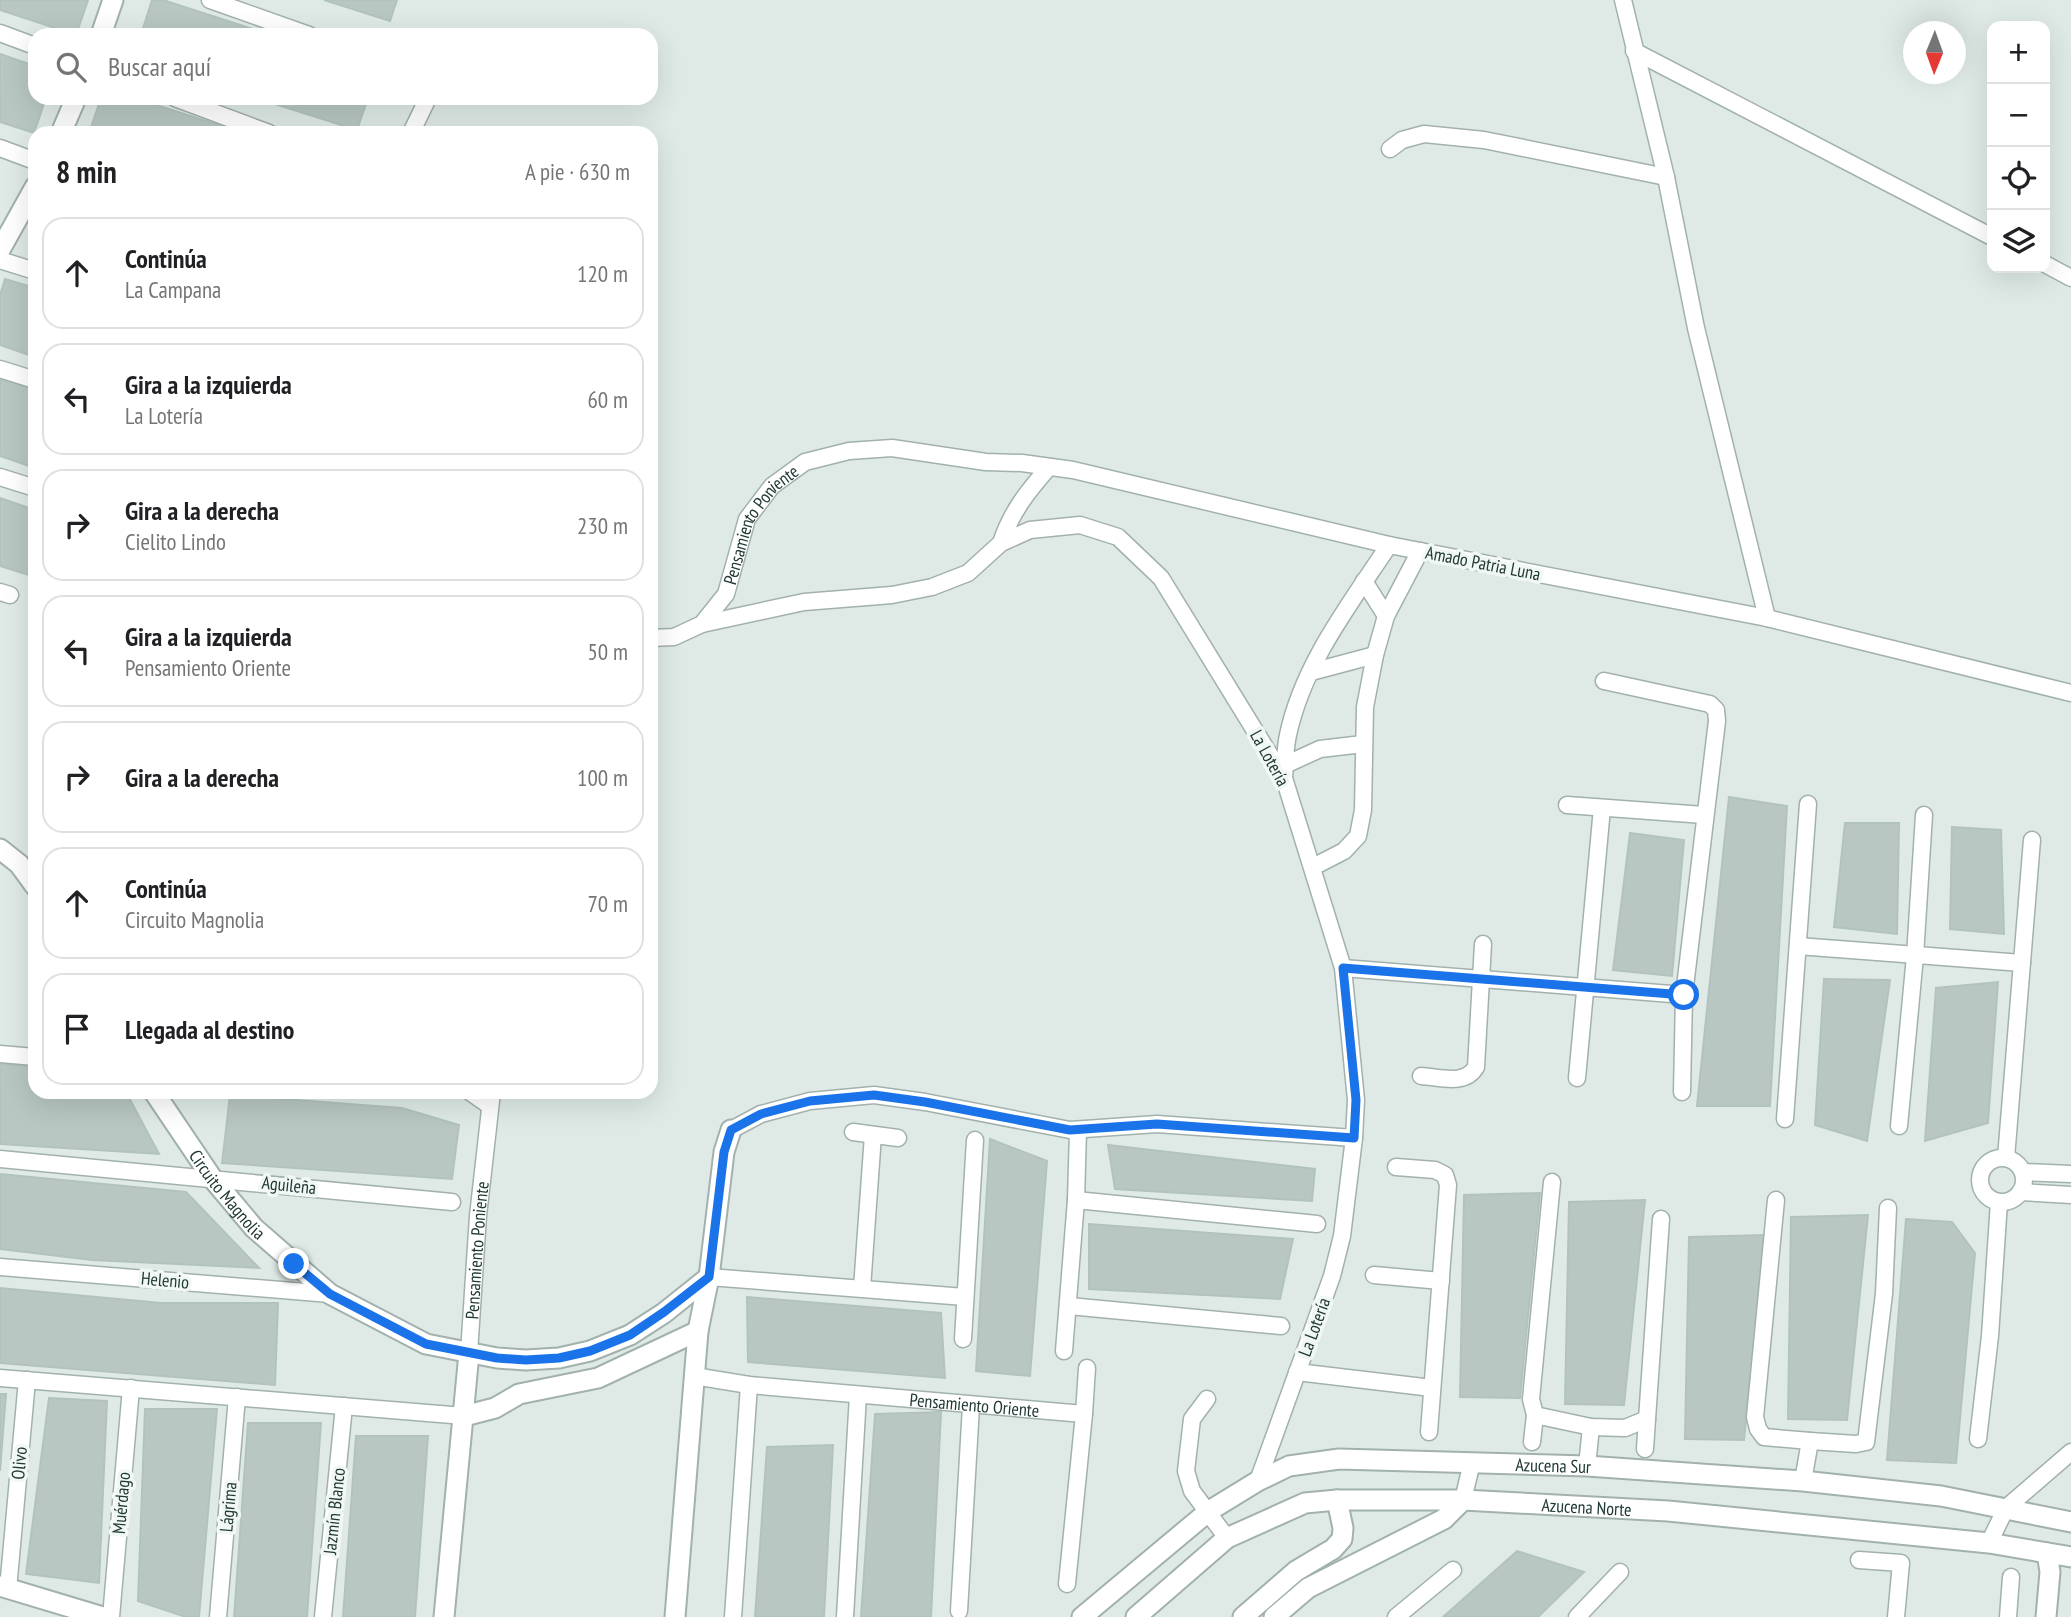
<!DOCTYPE html>
<html lang="es">
<meta charset="utf-8">
<style>
body{margin:0;font-family:"PT Sans Narrow",sans-serif;background:#f6f6f6;color:#202124}
.controls{position:absolute;right:21px;top:21px;display:grid;overflow:hidden;border-radius:14px;box-shadow:0 7px 28px #0002}
.controls button{width:63px;height:63px;display:grid;place-items:center;padding:0;border:0;border-bottom:2px solid #e0e0e0;background:#fff;color:#202124;font:35px sans-serif}
.compass{position:absolute;left:1903px;top:21px;width:63px;height:63px;border-radius:50%;background:#fff;box-shadow:0 7px 28px #0002;rotate:181deg}
.stop{position:absolute;width:21px;height:21px;margin:-16px;border:5px solid #1a73e8;border-radius:50%;background:#fff}
.stop.end{background:#1a73e8;border-color:#fff;box-shadow:0 2px 7px #0008}
.list{margin:0;padding:0;list-style:none}
h2{display:flex;justify-content:space-between;align-items:center;height:91px;margin:0;padding:0 28px;font-size:30px}
h2 small{font-size:23px;font-weight:400;color:#757577}
.list li{display:grid;grid-template-columns:46px 1fr auto;gap:21px;align-items:center;box-sizing:border-box;height:112px;margin:0 14px 14px;padding:0 14px;border:2px solid #e0e0e0;border-radius:21px}
.list b{display:block;font-size:26px;white-space:nowrap}
.list p{margin:0;font-size:23px;white-space:nowrap;color:#757577}
.list em{font-size:23px;font-style:normal;color:#757577}
.icon{flex:none;width:38px;height:38px;fill:none;stroke:currentColor;stroke-width:2;stroke-linecap:round;stroke-linejoin:round}
.map{position:relative;flex:none;width:2071px;height:1617px;overflow:hidden}
.search{position:absolute;background:#fff;box-shadow:0 7px 28px #0002;left:28px;top:28px;width:630px;height:77px;display:flex;align-items:center;gap:18px;box-sizing:border-box;padding:0 24px;border-radius:21px;color:#757577;font-size:26px}
.panel{position:absolute;background:#fff;box-shadow:0 7px 28px #0002;left:28px;top:126px;width:630px;height:973px;border-radius:21px}
.map>svg:first-child{display:block}
.building{fill:#b8c7c2;stroke:#b2c3bd;stroke-width:2}
.lines{fill:none;stroke-linecap:round;stroke-linejoin:round}
.minor-casing{stroke:#a2b1ad;stroke-width:19}
.tertiary-casing{stroke:#a2b1ad;stroke-width:23}
.minor{stroke:#fff;stroke-width:16}
.tertiary{stroke:#fff;stroke-width:19}
.route{stroke:#1a73e8;stroke-width:9}
.labels{text-anchor:middle;dominant-baseline:central;stroke-width:7;stroke-linejoin:round;paint-order:stroke}
.street-label{font-size:18px;fill:#213935;stroke:#f0f7f4}
</style>
<div class="map">
<svg width="2071" height="1617" viewBox="0 0 2071 1617">
<rect width="100%" height="100%" fill="#dfeae6"/>
<!-- building -->
<path class="building" d="M0 0H88L76 35 0 10Z
M152 0H163L271 35H141Z
M324 0H397L390 21Z
M0 54 35 66V98H46L34 133 0 122Z
M101 98H135L243 133H89Z
M256 98H368L357 130Z
M5 279 35 288V357L0 345V295Z
M0 377 35 391V468L0 456Z
M0 498 35 510V577L0 566Z
M1729 797 1787 806 1770 1106H1697Z
M1845 823H1899L1897 934 1834 927Z
M1952 827 2001 830 2004 934 1950 929Z
M1630 833 1684 840 1672 976 1613 970Z
M1824 979 1890 980 1867 1141 1815 1125Z
M1998 982 1988 1123 1925 1141 1936 988Z
M0 1064 35 1067V1092H126L159 1154 0 1144Z
M230 1095 402 1108 459 1125 452 1179 222 1163Z
M990 1139 1047 1161 1030 1376 976 1371Z
M1108 1145 1315 1169 1312 1201 1115 1189Z
M0 1174 186 1192 259 1268 92 1260 0 1249Z
M1540 1193 1520 1398 1460 1397 1464 1195Z
M1645 1200 1624 1405 1565 1404 1569 1202Z
M1868 1215 1847 1420 1788 1419 1791 1217Z
M1906 1219 1952 1222 1975 1253 1956 1463 1887 1460Z
M1089 1224 1293 1239 1280 1299 1089 1289Z
M1765 1235 1744 1440 1685 1439 1689 1237Z
M0 1288 161 1303H278L275 1385 0 1363Z
M747 1297 941 1313 945 1378 748 1362Z
M0 1394H6L0 1471Z
M49 1398 107 1401 99 1583 26 1574Z
M145 1409H217L199 1617H186L138 1601Z
M941 1412 931 1617H861L875 1414Z
M248 1423H321L307 1617H234Z
M356 1436H428L415 1617H343Z
M833 1445 824 1617H755L767 1447Z
M1517 1551 1584 1572 1538 1617H1443Z"/>
<g class="lines">
<!-- minor casing -->
<g class="minor-casing">
<g id="minor">
<path d="M210 0 309 35"/>
<path d="M1623 0 1666 177 1696 328 1767 618"/>
<path d="M0 33 35 46"/>
<path d="M1634 51 1992 237"/>
<path d="M175 98 269 133"/>
<path d="M411 133 428 98"/>
<path d="M0 148 35 161"/>
<path d="M1390 149 1402 140 1424 134 1484 140 1666 177"/>
<path d="M0 260 35 271"/>
<path d="M2045 264 2071 278"/>
<path d="M0 369 35 380"/>
<path d="M0 477 35 488"/>
<path d="M1001 543C1011 512 1028 491 1049 467"/>
<path d="M1364 581 1386 616"/>
<path d="M0 592 10 595"/>
<path d="M702 624 804 602 892 595 932 587 968 573 1001 543 1030 530 1080 525 1118 537 1161 578 1284 778 1343 968 1356 1100 1354 1138 1342 1236 1332 1276 1258 1481"/>
<path id="s1" d="M651 638 674 637 702 624 726 594 747 519 772 486 805 462 849 451 892 448 986 462 1022 463 1073 470 1389 545 1767 618 2071 693"/>
<path d="M1311 672 1375 655"/>
<path d="M1604 681 1710 704 1716 710 1717 721 1684 995 1682 1092"/>
<path d="M1285 765 1320 749 1363 744"/>
<path d="M1284 778C1285 764 1285 748 1288 735 1303 664 1350 604 1389 545"/>
<path d="M1567 805 1704 815"/>
<path d="M1313 867 1344 851 1358 836 1363 810 1365 707 1375 655 1386 616 1420 551"/>
<path d="M1798 946 2022 963"/>
<path d="M1343 968 1684 995"/>
<path d="M0 1054 35 1057"/>
<path d="M1421 1076C1440 1077 1465 1086 1476 1067L1483 944"/>
<path d="M1577 1078 1602 808"/>
<path d="M470 1092 490 1106"/>
<path d="M1785 1119 1808 804"/>
<path d="M1899 1126 1915 956 1924 815"/>
<path d="M731 1130 761 1114 810 1101 874 1095 925 1102 1070 1130 1157 1124 1354 1138"/>
<path d="M853 1132 898 1138"/>
<path d="M2006 1158 2032 840"/>
<circle cx="2002" cy="1180" r="22"/>
<path d="M0 1159 452 1202"/>
<path d="M1396 1167 1435 1170 1445 1175 1448 1185 1429 1432"/>
<path d="M2023 1172 2071 1174"/>
<path d="M1552 1182 1531 1399 1535 1415 1591 1427 1625 1428 1647 1419 1661 1219"/>
<path d="M2020 1192 2071 1195"/>
<path d="M1076 1200 1317 1224"/>
<path d="M1776 1200 1755 1417 1758 1429 1764 1437 1810 1441 1803 1481"/>
<path d="M0 1267 330 1294"/>
<path d="M1374 1275 1441 1281"/>
<path d="M709 1277 965 1297"/>
<path d="M862 1288 873 1135"/>
<path d="M1069 1306 1281 1326"/>
<path d="M963 1339 975 1140"/>
<path d="M1064 1351 1076 1200 1078 1130"/>
<path id="s2" d="M469 1353 478 1216 492 1092"/>
<path d="M1297 1372 1432 1388"/>
<path id="s3" d="M694 1376 749 1385 1084 1414 1067 1584"/>
<path d="M0 1378 464 1416"/>
<path d="M1207 1399 1192 1419 1186 1471 1192 1491 1227 1538"/>
<path d="M1084 1414 1087 1368"/>
<path d="M1978 1439 1990 1336 1999 1202"/>
<path d="M1810 1441 1856 1444 1866 1442 1884 1294 1888 1208"/>
<path d="M1532 1442 1535 1415"/>
<path d="M1645 1449 1647 1419"/>
<path d="M1587 1466 1591 1427"/>
<path d="M1463 1500 1472 1462"/>
<path d="M1989 1543 2006 1508 2071 1452"/>
<path d="M1859 1560 1901 1563 1896 1617"/>
<path d="M8 1589 27 1380"/>
<path d="M959 1611 971 1406"/>
<path d="M111 1617 131 1388"/>
<path d="M218 1617 237 1397"/>
<path d="M323 1617 344 1406"/>
<path d="M733 1617 749 1385"/>
<path d="M845 1617 858 1395"/>
<path d="M1396 1617 1453 1570"/>
<path d="M1577 1617 1620 1572"/>
<path d="M2008 1617 2011 1577"/>
</g>
</g>
<!-- tertiary casing -->
<g class="tertiary-casing">
<g id="tertiary">
<path d="M101 35 113 0"/>
<path d="M61 133 76 98"/>
<path d="M0 250 35 187"/>
<path d="M0 849 19 864 35 886"/>
<path id="s4" d="M154 1092 212 1178 254 1228 330 1294 426 1344 497 1358 526 1360 559 1358 590 1351 630 1335 664 1313 709 1277"/>
<path d="M464 1416 495 1408 519 1394 598 1378 698 1331"/>
<path d="M0 1586 103 1617"/>
<path d="M444 1617 469 1353"/>
<path d="M675 1617 698 1331 709 1277 724 1152 731 1130"/>
<path id="s5" d="M1082 1617 1209 1511 1258 1481 1289 1466 1339 1459 1587 1466 1803 1481 1941 1496 2071 1522"/>
<path id="s6" d="M1136 1617 1227 1538 1305 1503 1337 1500H1463L1668 1511 1989 1543 2071 1557"/>
<path d="M1243 1617 1296 1571 1333 1549 1342 1539 1343 1528 1337 1500"/>
<path d="M1274 1617 1308 1588 1444 1519 1463 1500"/>
<path d="M2046 1617 2050 1572 2047 1553"/>
</g>
</g>
<!-- minor -->
<use href="#minor" class="minor"/>
<!-- tertiary -->
<use href="#tertiary" class="tertiary"/>
</g>
<g class="lines">
<!-- route -->
<path class="route" d="M294 1264 330 1294 426 1344 497 1358 526 1360 559 1358 590 1351 630 1335 664 1312 709 1277 724 1152 731 1130 761 1114 810 1101 874 1095 925 1102 1070 1130 1157 1124 1354 1138 1356 1100 1343 968 1684 995"/>
</g>
<g class="labels">
<!-- street labels -->
<g class="street-label">
<text stroke="none"><textPath href="#s1" startOffset="172">Pensamiento Poniente</textPath></text>
<text transform="translate(1483 563) rotate(11)">Amado Patria Luna</text>
<text transform="translate(1270 758) rotate(61)">La Lotería</text>
<text transform="translate(289 1185) rotate(6)">Aguileña</text>
<text stroke="none"><textPath href="#s4" startOffset="126">Circuito Magnolia</textPath></text>
<text stroke="none"><textPath href="#s2" startOffset="103">Pensamiento Poniente</textPath></text>
<text transform="translate(165 1280) rotate(5)">Helenio</text>
<text transform="translate(1314 1327) rotate(-70)">La Lotería</text>
<text stroke="none"><textPath href="#s3" startOffset="282">Pensamiento Oriente</textPath></text>
<text transform="translate(19 1463) rotate(-85)">Olivo</text>
<text stroke="none"><textPath href="#s5" startOffset="522">Azucena Sur</textPath></text>
<text transform="translate(121 1503) rotate(-85)">Muérdago</text>
<text stroke="none"><textPath href="#s6" startOffset="488">Azucena Norte</textPath></text>
<text transform="translate(228 1507) rotate(-85)">Lágrima</text>
<text transform="translate(334 1511) rotate(-84)">Jazmín Blanco</text>
</g>
</g>
</svg>
<div class="controls">
<button>+</button>
<button>−</button>
<button><svg class="icon" aria-label="locate" viewBox="0 0 24 24"><circle cx="12" cy="12" r="6"/><path d="M12 2v4M12 18v4M2 12h4M18 12h4"/></svg></button>
<button><svg class="icon" aria-label="layers" viewBox="0 0 24 24"><path d="M12 4l9 5-9 5-9-5zM3 14l9 5 9-5"/></svg></button>
</div>
<svg class="compass" viewBox="-18 -18 36 36"><path d="M0-13l5 13h-10z" fill="#e53935"/><path d="M0 13l5-13h-10z" fill="#757577"/></svg>
<div class="stop" style="left:1684px;top:995px"></div>
<div class="stop end" style="left:294px;top:1264px"></div>
<div class="search"><svg class="icon" aria-label="search" viewBox="0 0 24 24"><circle cx="10" cy="10" r="6"/><path d="M15 15l6 6"/></svg>Buscar aquí</div>
<section class="panel">
<h2>8 min<small>A pie · 630 m</small></h2>
<ul class="list">
<li><svg class="icon" aria-label="ahead" viewBox="0 0 24 24"><path d="M12 20V5M6 11l6-6 6 6"/></svg><div><b>Continúa</b><p>La Campana</p></div><em>120 m</em></li>
<li><svg class="icon" aria-label="left" viewBox="0 0 24 24"><path d="M17 20v-9H6M10 6l-5 5 5 5"/></svg><div><b>Gira a la izquierda</b><p>La Lotería</p></div><em>60 m</em></li>
<li><svg class="icon" aria-label="right" viewBox="0 0 24 24"><path d="M7 20v-9h11M14 6l5 5-5 5"/></svg><div><b>Gira a la derecha</b><p>Cielito Lindo</p></div><em>230 m</em></li>
<li><svg class="icon" aria-label="left" viewBox="0 0 24 24"><path d="M17 20v-9H6M10 6l-5 5 5 5"/></svg><div><b>Gira a la izquierda</b><p>Pensamiento Oriente</p></div><em>50 m</em></li>
<li><svg class="icon" aria-label="right" viewBox="0 0 24 24"><path d="M7 20v-9h11M14 6l5 5-5 5"/></svg><div><b>Gira a la derecha</b></div><em>100 m</em></li>
<li><svg class="icon" aria-label="ahead" viewBox="0 0 24 24"><path d="M12 20V5M6 11l6-6 6 6"/></svg><div><b>Continúa</b><p>Circuito Magnolia</p></div><em>70 m</em></li>
<li><svg class="icon" aria-label="arrive" viewBox="0 0 24 24"><path d="M6 21V4h12l-3 4 3 4H6"/></svg><div><b>Llegada al destino</b></div></li>
</ul>
</section>
</div>
